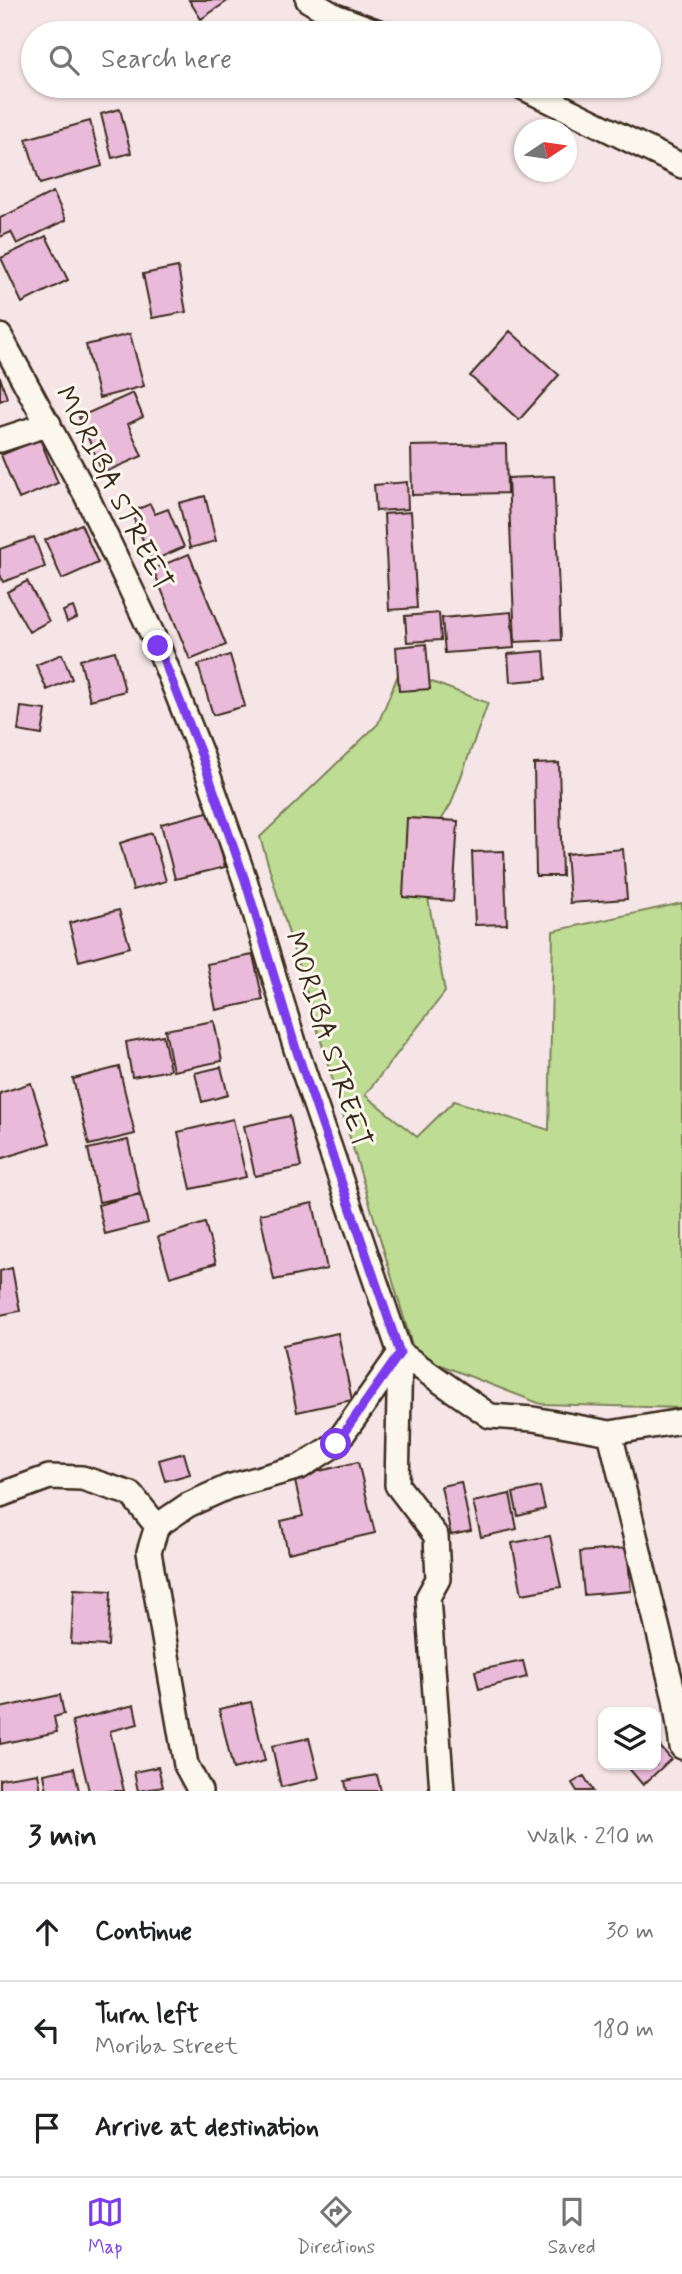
<!DOCTYPE html>
<meta charset="utf-8">
<style>
body{margin:0;font-family:Mynerve,sans-serif;background:#f2f2f2;color:#202124}
.controls{position:absolute;right:21px;bottom:21px;display:grid;overflow:hidden;border-radius:14px;box-shadow:0 2px 5px #0004}
.controls button{width:63px;height:63px;display:grid;place-items:center;padding:0;border:0;border-bottom:2px solid #e0e0e0;background:#fff;color:#202124;font:35px sans-serif}
.compass{position:absolute;left:514px;top:119px;width:63px;height:63px;border-radius:50%;background:#fff;box-shadow:0 2px 5px #0004;rotate:77deg}
.stop{position:absolute;width:21px;height:21px;margin:-16px;border:5px solid #7c3aed;border-radius:50%;background:#fff}
.stop.end{background:#7c3aed;border-color:#fff;box-shadow:0 2px 7px #0008}
.list{margin:0;padding:0;list-style:none}
h2{display:flex;justify-content:space-between;align-items:center;height:91px;margin:0;padding:0 28px;font-size:30px}
h2 small{font-size:23px;font-weight:400;color:#757577}
.list li{display:grid;grid-template-columns:46px 1fr auto;gap:21px;align-items:center;box-sizing:border-box;height:98px;padding:0 28px;border-top:2px solid #e0e0e0}
.list b{display:block;font-size:26px;white-space:nowrap}
.list p{margin:0;font-size:23px;white-space:nowrap;color:#757577}
.list em{font-size:23px;font-style:normal;color:#757577}
.icon{flex:none;width:38px;height:38px;fill:none;stroke:currentColor;stroke-width:2;stroke-linecap:round;stroke-linejoin:round}
.map{position:relative;flex:none;width:682px;height:1791px;overflow:hidden}
.search{position:absolute;background:#fff;box-shadow:0 2px 5px #0004;left:21px;right:21px;top:21px;height:77px;display:flex;align-items:center;gap:18px;box-sizing:border-box;padding:0 24px;border-radius:38px;color:#757577;font-size:26px}
.sheet{height:385px;background:#fff}
nav{display:flex;justify-content:space-around;align-items:center;box-sizing:border-box;height:98px;border-top:2px solid #e0e0e0;background:#fff;font-size:19px;color:#757577}
nav a{display:grid;justify-items:center;gap:4px}
nav .on{color:#7c3aed}
.map>svg:first-child{display:block}
.green{fill:#bedc94;stroke:#7c8359;stroke-width:2}
.building{fill:#eabada;stroke:#3b2a1e;stroke-width:2}
.lines{fill:none;stroke-linecap:round;stroke-linejoin:round}
.minor-casing{stroke:#3b2a1e;stroke-width:28}
.minor{stroke:#fbf7ec;stroke-width:23}
.route{stroke:#7c3aed;stroke-width:9}
.labels{text-anchor:middle;dominant-baseline:central;stroke-width:6;stroke-linejoin:round;paint-order:stroke}
.street-label{font-size:28px;fill:#3b2a1e;stroke:#fbf7ec}
</style>
<div class="map">
<svg width="682" height="1791" viewBox="0 0 682 1791">
<rect width="100%" height="100%" fill="#f6e5e7"/>
<filter id="ink" filterUnits="userSpaceOnUse"><feTurbulence type="fractalNoise" baseFrequency=".0143" numOctaves="2"/><feDisplacementMap in="SourceGraphic" scale="14" xChannelSelector="R" yChannelSelector="G"/><feConvolveMatrix kernelMatrix="1 2 1 2 8 2 1 2 1" color-interpolation-filters="sRGB"/></filter>
<g filter="url(#ink)">
<!-- green -->
<path class="green" d="M400 670 488 703 451 804 420 854 445 992 365 1095 417 1137 454 1101 549 1130 553 931 682 903V1408L541 1404 415 1355 260 837 378 724Z"/>
<!-- building -->
<path class="building" d="M189 0H229L201 19Z
M120 109 131 153 112 158 101 114Z
M90 121 102 166 40 184 26 139Z
M53 192 66 220 17 244 11 232 0 237V218Z
M46 236 68 280 22 303 1 258Z
M178 267 186 312 152 318 143 274Z
M510 331 559 375 519 420 470 376Z
M130 334 144 386 99 398 86 345Z
M0 377 7 398 0 401Z
M133 393 143 417 128 424 142 456 103 473 79 417Z
M40 439 58 483 19 499 1 455Z
M506 444 507 493 412 495 411 446Z
M554 476 561 640 515 642 508 478Z
M407 482 408 509 376 511 374 485Z
M205 496 216 541 190 548 179 503Z
M150 504 155 514 168 509 184 547 152 561 131 512Z
M411 512 417 608 389 610 384 514Z
M81 524 98 563 62 579 45 540Z
M34 537 45 567 3 582 0 574V549Z
M189 554 226 645 190 660 153 569Z
M27 581 49 621 29 632 7 592Z
M73 607 77 618 67 622 63 611Z
M511 612 514 648 445 653 442 618Z
M439 613 441 640 407 642 405 616Z
M426 644 430 689 399 691 396 647Z
M115 651 125 691 90 700 80 660Z
M544 651 546 679 510 682 508 654Z
M62 654 72 679 47 690 36 665Z
M230 655 245 706 213 715 198 665Z
M21 707 46 710 42 735 18 731Z
M559 763 562 876H536L534 764Z
M211 811 225 867 175 879 161 824Z
M407 818 458 821 453 901 403 897Z
M152 833 166 881 133 890 120 843Z
M623 849 627 899 570 903 566 854Z
M504 851 507 924 475 925 472 852Z
M119 910 130 947 79 961 69 923Z
M253 955 263 1000 216 1010 207 964Z
M214 1021 222 1061 173 1071 165 1030Z
M163 1035 170 1070 132 1077 126 1042Z
M119 1067 135 1134 89 1145 73 1079Z
M221 1067 228 1095 202 1102 195 1073Z
M31 1083 50 1143 0 1159V1093Z
M290 1116 301 1167 255 1176 244 1126Z
M233 1119 246 1177 191 1189 178 1132Z
M128 1140 140 1194 99 1202 88 1149Z
M140 1194 148 1223 105 1234 98 1205Z
M313 1203 327 1269 274 1280 260 1214Z
M205 1223 216 1263 170 1277 158 1237Z
M12 1268 20 1311 0 1315V1271Z
M338 1333 352 1400 297 1412 283 1345Z
M184 1453 190 1474 165 1481 159 1460Z
M358 1462 375 1533 288 1553 281 1521 303 1516 294 1477Z
M461 1482 471 1531 451 1535 441 1486Z
M540 1487 545 1509 518 1516 513 1493Z
M510 1494 517 1529 481 1537 473 1502Z
M550 1536 561 1587 522 1594 512 1543Z
M627 1548 631 1591 584 1595 580 1552Z
M74 1589 111 1591 108 1646 71 1644Z
M523 1661 527 1677 479 1689 475 1671Z
M60 1695 64 1714 54 1717 57 1732 0 1744V1708Z
M251 1702 265 1761 233 1769 219 1709Z
M134 1705 138 1724 110 1731 124 1791H89L72 1721Z
M309 1738 319 1778 281 1787 272 1746Z
M656 1742 671 1759 643 1785 626 1765H656Z
M158 1767 163 1787 138 1791 134 1772Z
M74 1768 79 1791H47L44 1774Z
M38 1773 41 1791H0V1779Z
M377 1775 381 1791H347L345 1781Z
M584 1776 593 1791H577L572 1783Z"/>
<g class="lines">
<!-- minor casing -->
<g class="minor-casing">
<path id="minor" d="M308 0 335 16 381 33
M520 86 682 166
M0 336 86 495 158 646 201 754 245 880 296 1049 400 1353 397 1485 436 1536 438 1579 428 1597 442 1791
M0 440 49 424
M400 1353 490 1416 533 1419 610 1433 682 1421
M610 1433 675 1699 682 1747
M0 1495 49 1477 82 1478 131 1494 157 1526
M200 1791 186 1765 149 1552 157 1526 188 1505 228 1487 300 1467 336 1444 400 1353"/>
</g>
<!-- minor -->
<use href="#minor" class="minor"/>
</g>
</g>
<g class="lines" filter="url(#ink)">
<!-- route -->
<path class="route" d="M158 646 201 754 245 880 296 1049 400 1353 336 1444"/>
</g>
<g class="labels">
<!-- street labels -->
<g class="street-label">
<text transform="translate(113 489) rotate(63)">MORIBA STREET</text>
<text transform="translate(327 1040) rotate(72)">MORIBA STREET</text>
</g>
</g>
</svg>
<div class="controls">
<button><svg class="icon" aria-label="layers" viewBox="0 0 24 24"><path d="M12 4l9 5-9 5-9-5zM3 14l9 5 9-5"/></svg></button>
</div>
<svg class="compass" viewBox="-18 -18 36 36"><path d="M0-13l5 13h-10z" fill="#e53935"/><path d="M0 13l5-13h-10z" fill="#757577"/></svg>
<div class="stop" style="left:336px;top:1444px"></div>
<div class="stop end" style="left:158px;top:646px"></div>
<div class="search"><svg class="icon" aria-label="search" viewBox="0 0 24 24"><circle cx="10" cy="10" r="6"/><path d="M15 15l6 6"/></svg>Search here</div>
</div>
<section class="sheet">
<h2>3 min<small>Walk · 210 m</small></h2>
<ul class="list">
<li><svg class="icon" aria-label="ahead" viewBox="0 0 24 24"><path d="M12 20V5M6 11l6-6 6 6"/></svg><div><b>Continue</b></div><em>30 m</em></li>
<li><svg class="icon" aria-label="left" viewBox="0 0 24 24"><path d="M17 20v-9H6M10 6l-5 5 5 5"/></svg><div><b>Turn left</b><p>Moriba Street</p></div><em>180 m</em></li>
<li><svg class="icon" aria-label="arrive" viewBox="0 0 24 24"><path d="M6 21V4h12l-3 4 3 4H6"/></svg><div><b>Arrive at destination</b></div></li>
</ul>
</section>
<nav>
<a class="on"><svg class="icon" aria-label="map" viewBox="0 0 24 24"><path d="M3 6l6-2 6 2 6-2v14l-6 2-6-2-6 2zM9 4v14M15 6v14"/></svg>Map</a>
<a><svg class="icon" aria-label="directions" viewBox="0 0 24 24"><path d="M12 3l9 9-9 9-9-9zM9 14v-3h6M13 9l2 2-2 2"/></svg>Directions</a>
<a><svg class="icon" aria-label="saved" viewBox="0 0 24 24"><path d="M7 4h10v16l-5-4-5 4z"/></svg>Saved</a>
</nav>
